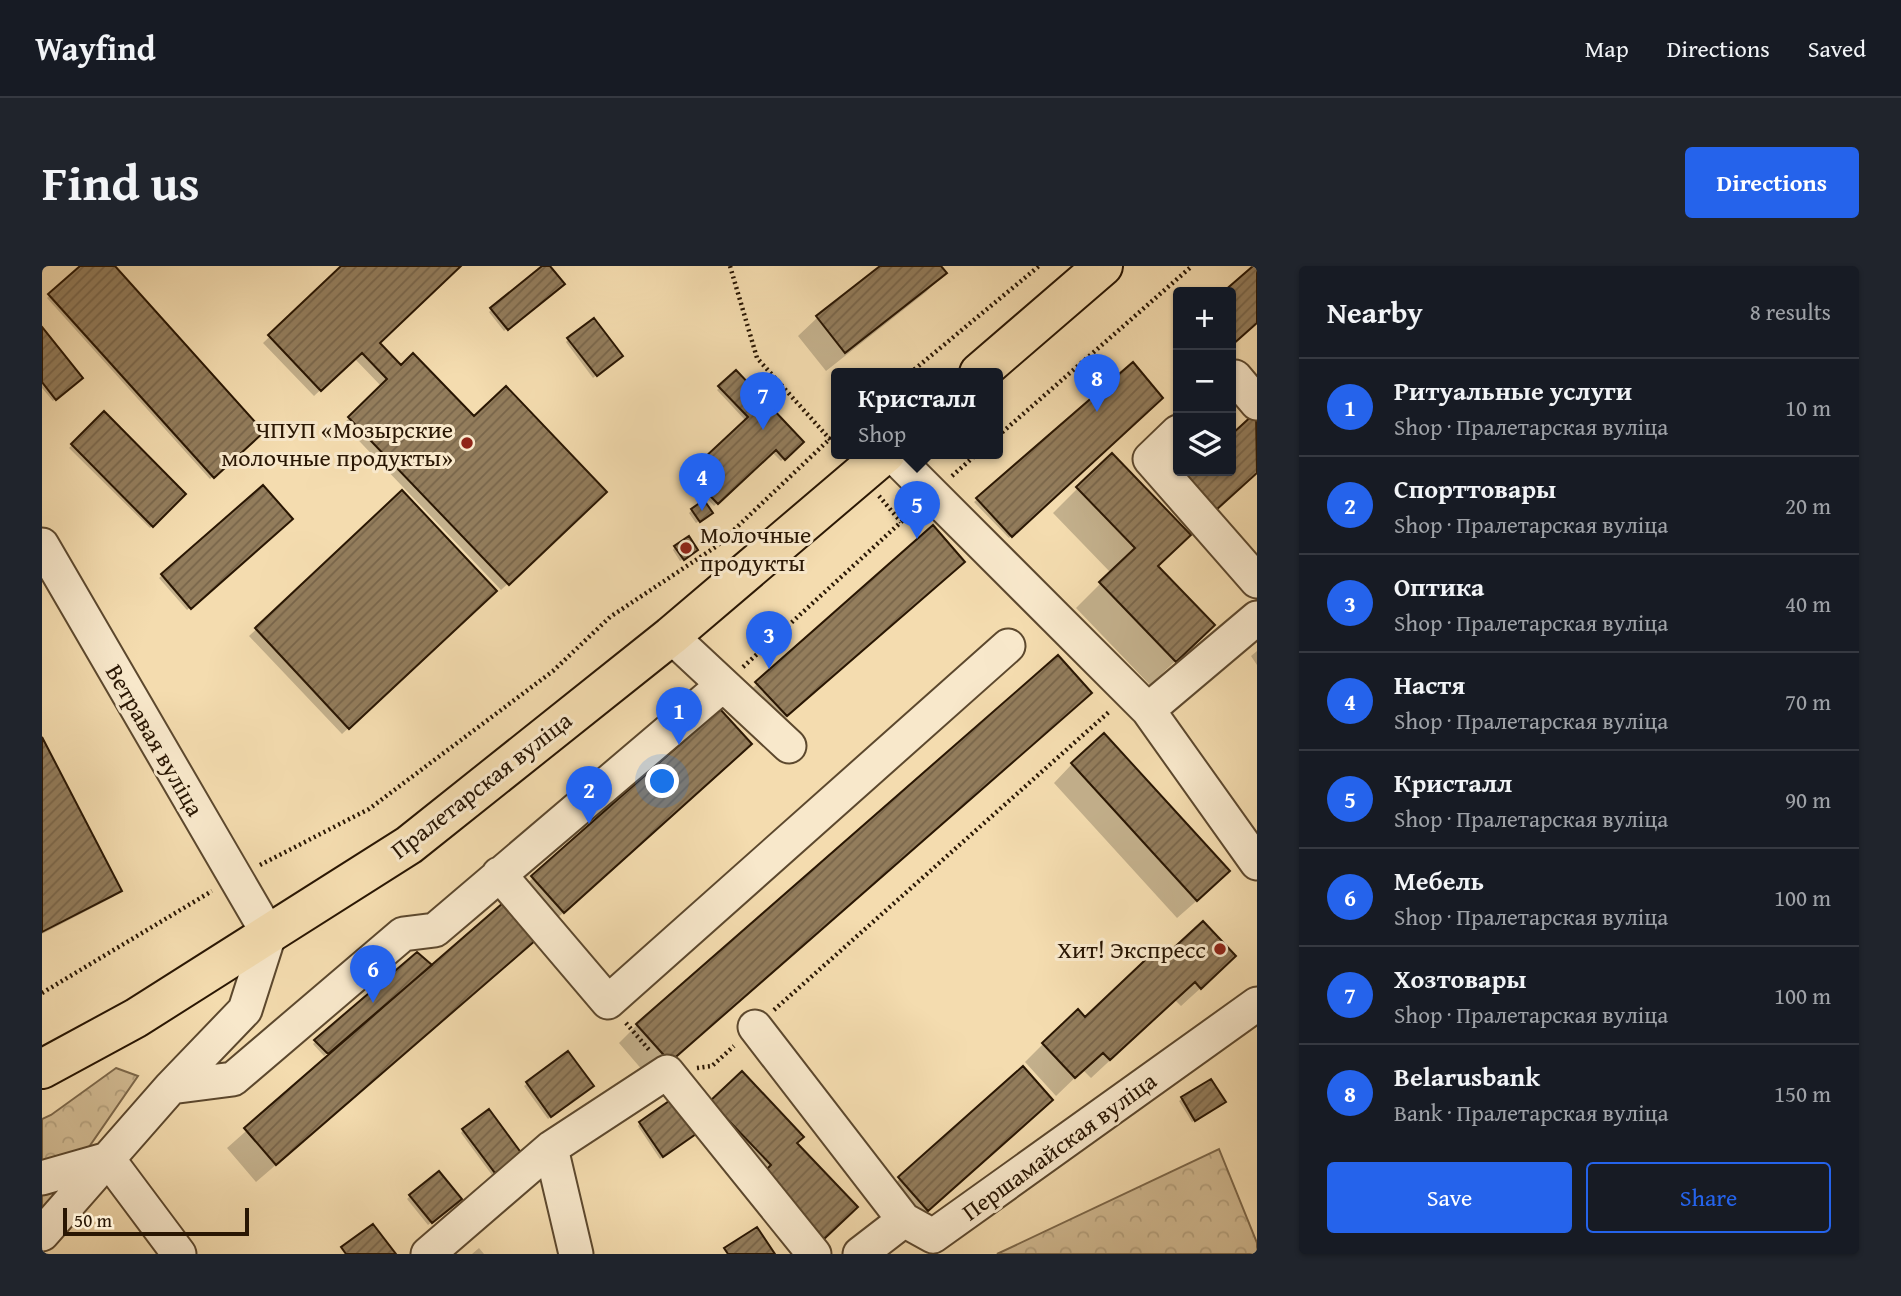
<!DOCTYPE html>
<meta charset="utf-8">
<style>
body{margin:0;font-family:"Gentium Book Plus",serif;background:#20242c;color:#f1f3f6}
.controls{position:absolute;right:21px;top:21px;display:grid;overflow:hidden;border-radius:7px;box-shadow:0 2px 5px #0004}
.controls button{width:63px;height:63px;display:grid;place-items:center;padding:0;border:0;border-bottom:2px solid #363941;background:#171b24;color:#f1f3f6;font:35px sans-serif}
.scale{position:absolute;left:21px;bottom:18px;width:186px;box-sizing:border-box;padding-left:7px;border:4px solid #291603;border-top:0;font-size:19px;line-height:24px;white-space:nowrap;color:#291603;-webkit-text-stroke:5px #f8e8cb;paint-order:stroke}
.you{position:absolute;left:621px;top:516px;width:24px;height:24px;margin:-18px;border:5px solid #fff;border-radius:50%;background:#1a73e8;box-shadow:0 0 0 10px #1a73e833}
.badge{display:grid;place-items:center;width:46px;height:46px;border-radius:50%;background:#2563eb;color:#fff;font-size:23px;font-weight:700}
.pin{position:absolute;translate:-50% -58px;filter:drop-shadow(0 2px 4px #0008)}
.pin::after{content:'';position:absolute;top:37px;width:24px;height:21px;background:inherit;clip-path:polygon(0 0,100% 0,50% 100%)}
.popup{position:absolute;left:789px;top:102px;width:172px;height:91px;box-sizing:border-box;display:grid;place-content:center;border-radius:7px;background:#171b24;filter:drop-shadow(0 2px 5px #0005);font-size:23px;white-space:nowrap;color:#9ea1a6}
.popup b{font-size:26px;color:#f1f3f6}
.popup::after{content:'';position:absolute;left:50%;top:100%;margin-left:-14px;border:14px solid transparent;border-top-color:#171b24}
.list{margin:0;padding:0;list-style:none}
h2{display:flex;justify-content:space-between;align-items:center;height:91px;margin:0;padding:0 28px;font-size:30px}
h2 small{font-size:23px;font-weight:400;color:#9ea1a6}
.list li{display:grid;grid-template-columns:46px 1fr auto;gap:21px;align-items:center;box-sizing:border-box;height:98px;padding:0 28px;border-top:2px solid #363941}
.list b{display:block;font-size:26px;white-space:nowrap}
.list p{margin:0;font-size:23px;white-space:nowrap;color:#9ea1a6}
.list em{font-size:23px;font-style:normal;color:#9ea1a6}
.actions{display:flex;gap:14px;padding:21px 28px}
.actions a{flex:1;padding:16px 0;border:2px solid #2563eb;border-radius:7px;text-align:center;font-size:24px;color:#2563eb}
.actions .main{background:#2563eb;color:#fff}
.icon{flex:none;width:38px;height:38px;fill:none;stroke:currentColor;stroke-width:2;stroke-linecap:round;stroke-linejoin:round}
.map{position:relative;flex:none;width:1215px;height:988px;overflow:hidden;border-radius:7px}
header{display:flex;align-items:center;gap:42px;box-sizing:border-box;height:98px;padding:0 35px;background:#171b24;border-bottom:2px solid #363941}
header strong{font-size:33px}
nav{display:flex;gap:38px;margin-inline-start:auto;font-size:24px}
.intro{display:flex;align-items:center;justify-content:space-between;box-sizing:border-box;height:168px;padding:0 42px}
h1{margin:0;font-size:49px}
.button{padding:18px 32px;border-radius:7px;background:#2563eb;color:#fff;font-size:24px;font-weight:700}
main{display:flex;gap:42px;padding:0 42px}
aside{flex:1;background:#171b24;border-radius:7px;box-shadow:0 2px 5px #0004}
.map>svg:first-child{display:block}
.forest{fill:url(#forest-crowns);stroke:#7d684a;stroke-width:2}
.shadow{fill:#0003}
.building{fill:url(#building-hatch);stroke:#291603;stroke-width:2}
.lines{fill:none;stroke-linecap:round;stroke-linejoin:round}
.minor-casing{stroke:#5c482e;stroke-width:37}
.major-casing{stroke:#291603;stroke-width:42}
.path{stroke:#291603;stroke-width:4.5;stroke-dasharray:2 3.5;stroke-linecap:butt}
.minor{stroke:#f8e8cb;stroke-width:33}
.major{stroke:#f4dcaf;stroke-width:38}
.poi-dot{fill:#8f2418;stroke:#f8e8cb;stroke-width:2.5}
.labels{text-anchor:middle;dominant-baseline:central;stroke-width:6;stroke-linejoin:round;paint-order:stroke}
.poi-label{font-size:24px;fill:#291603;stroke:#f8e8cb;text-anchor:end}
.street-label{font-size:24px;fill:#291603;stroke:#f8e8cb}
</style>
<header>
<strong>Wayfind</strong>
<nav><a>Map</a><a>Directions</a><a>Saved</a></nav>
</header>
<div class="intro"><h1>Find us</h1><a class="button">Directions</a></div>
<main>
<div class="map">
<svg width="1215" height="988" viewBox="0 0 1215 988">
<defs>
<pattern id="forest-crowns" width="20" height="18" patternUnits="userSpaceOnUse" patternTransform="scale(1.75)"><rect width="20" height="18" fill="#d1ba92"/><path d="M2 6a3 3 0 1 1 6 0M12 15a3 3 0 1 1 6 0" fill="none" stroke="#b39f7c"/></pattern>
<pattern id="building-hatch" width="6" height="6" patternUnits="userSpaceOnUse" patternTransform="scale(1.75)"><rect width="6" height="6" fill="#937d5c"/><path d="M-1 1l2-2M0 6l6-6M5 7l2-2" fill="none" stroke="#78654a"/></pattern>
</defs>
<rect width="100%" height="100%" fill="#f4dcaf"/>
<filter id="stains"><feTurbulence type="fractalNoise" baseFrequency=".00286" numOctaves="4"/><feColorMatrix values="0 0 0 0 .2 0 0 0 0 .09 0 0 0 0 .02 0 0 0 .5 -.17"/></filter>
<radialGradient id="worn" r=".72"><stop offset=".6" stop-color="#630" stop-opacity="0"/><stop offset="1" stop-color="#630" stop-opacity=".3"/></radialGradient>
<!-- forest -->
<path class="forest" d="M74 802 96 810 11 933 0 945V853L9 849Z
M1177 883 1215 977V988H955Z"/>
<!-- shadow -->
<path class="shadow" d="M40 0H70L220 166 168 213 5 32Z
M302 0H417L336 77 358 101 432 153 563 226 459 324 301 158 340 121 312 92 272 130 221 77Z
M502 0H506L517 20 462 65 447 46Z
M840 0H897L903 7 884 26 784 105 756 70 775 52Z
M0 64 36 115 11 135 0 122Z
M526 74 576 92 551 112 524 76Z
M1091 98 1118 132 967 272 932 236Z
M694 106 759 176 739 195 730 186 672 240 645 211 704 155 675 124Z
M62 147 142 228 108 262 27 182Z
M1214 149 1215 205 1169 246 1141 215 1152 205H1189V172Z
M221 221 249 253 145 344 117 312Z
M1036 222 1115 301 1146 383 1108 419 1034 342 1069 307 1011 247Z
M360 226 452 325 300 468 207 370Z
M650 244 666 250 654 257 647 247Z
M891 261 921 296 725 468 695 436Z
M633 281 652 286 638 295 631 284Z
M1215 385V399L1209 390Z
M1047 427 608 813 577 777 595 759Z
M678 445 689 496 502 664 471 630Z
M0 475 78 624 71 631 0 668Z
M1030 498 1167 624 1135 652 1012 517Z
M491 674 473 693 214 916 185 882 338 746 336 744 282 790 271 778 375 688 390 701Z
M1124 691 1173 709 1139 740 1133 734 1049 812 1041 804 1014 830 983 796 1001 778 1043 753Z
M526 788 547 822 506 853 482 820Z
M981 802 1009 834 866 963 838 931Z
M1168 815 1179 839 1150 856 1137 835Z
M670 836 753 877 795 960 765 988Z
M598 857 649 871 618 893 596 860Z
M421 864 475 891 450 909 419 867Z
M368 930 415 935 386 959 365 933Z
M437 982 442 988H430Z"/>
<!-- building -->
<path class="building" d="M38 0H73L222 166 172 212 6 28Z
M299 0H419L338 77 359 99 371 87 432 150 464 120 565 226 467 319 306 151 345 113 320 87 279 125 226 69Z
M500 0H508L523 18 466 64 448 42Z
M838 0H899L905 7 803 87 774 50Z
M1211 0H1215V57L1189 80V26H1181Z
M552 52 581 90 555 110 525 72Z
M0 61 41 112 14 134 0 116Z
M1091 96 1121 132 970 271 934 232Z
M694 104 762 176 743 194 734 184 676 238 646 207 706 151 676 120Z
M62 145 144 228 111 261 29 178Z
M1214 146 1215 207 1173 245 1143 211 1150 205H1189V169Z
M1070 187 1149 269 1116 300 1173 359 1134 396 1057 316 1093 282 1034 221Z
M221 219 251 253 149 343 119 308Z
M360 224 455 325 307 463 213 362Z
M662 234 671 247 658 256 649 243Z
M891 259 923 296 745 450 713 416Z
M647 270 656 284 642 294 632 280Z
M1016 389 1050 427 628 796 594 758Z
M678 443 710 478 522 647 489 610Z
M1062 467 1188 605 1155 635 1029 497Z
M0 471 80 625 0 666Z
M461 637 494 674 234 899 202 862Z
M1161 655 1194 690 1159 723 1153 716 1068 794 1061 787 1033 812 1000 777 1036 743 1043 751 1117 681 1124 689Z
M375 686 390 699 286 788 272 774Z
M526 785 552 820 509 851 484 816Z
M981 800 1011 834 886 945 856 911Z
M700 805 762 871 755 877 816 941 782 973 721 907 729 899 668 835Z
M1169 813 1184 836 1153 855 1139 831Z
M630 833 654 868 621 891 597 856Z
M447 843 480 888 453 907 420 863Z
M397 905 420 933 390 957 367 929Z
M331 958 354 988H304L299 981Z
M715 961 733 988H686L682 982Z"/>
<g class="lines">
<!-- minor casing -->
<g class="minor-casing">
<path id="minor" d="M1189 115 1193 111 1215 137
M1136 166 1108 193 1215 315
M849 187 1106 444 1215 597
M0 279 227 669 203 744 129 821 0 968
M629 370 747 480
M1106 444 1215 352
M457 608 566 736 966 380
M713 761 862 954
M129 821 191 813 361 668 393 664 681 419
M509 882 534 988
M66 893 137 988
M0 912 66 893
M386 988 509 882 625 806 772 988
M818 988 862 954 891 970 1215 738"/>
</g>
<!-- major casing -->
<g class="major-casing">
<path id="major" d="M937 107 1061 0
M0 803 94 752 367 579 629 370 844 187"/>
</g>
<!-- path -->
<path class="path" d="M688 0 715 92 794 180
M868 107 997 0
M956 170 1150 0
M910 210 936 187
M837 230 859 256
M701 401 870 246
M218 599 327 543 511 405 568 351 675 280 794 167
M0 727 170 625
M732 744 1068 445
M584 757 608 785
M655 802 670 800 692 780"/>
<!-- minor -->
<use href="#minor" class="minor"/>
<!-- major -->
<use href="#major" class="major"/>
</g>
<!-- markers -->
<g class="poi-dot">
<circle cx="425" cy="177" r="7"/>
<circle cx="644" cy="282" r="7"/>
<circle cx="1178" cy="683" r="7"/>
</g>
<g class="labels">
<!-- poi labels -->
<g class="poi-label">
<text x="411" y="163">ЧПУП «Мозырские<tspan x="411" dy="28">молочные продукты»</tspan></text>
<text x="658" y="268" text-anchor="start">Молочные<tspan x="658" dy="28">продукты</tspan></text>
<text x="1164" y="683">Хит! Экспресс</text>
</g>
<!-- street labels -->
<g class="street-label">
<text transform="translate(113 474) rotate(60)">Ветравая вуліца</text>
<text transform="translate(439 519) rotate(-38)">Пралетарская вуліца</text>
<text transform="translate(1017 880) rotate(-36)">Першамайская вуліца</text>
</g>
</g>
<rect width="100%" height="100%" filter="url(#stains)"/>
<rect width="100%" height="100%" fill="url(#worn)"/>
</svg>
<div class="controls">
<button>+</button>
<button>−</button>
<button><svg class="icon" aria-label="layers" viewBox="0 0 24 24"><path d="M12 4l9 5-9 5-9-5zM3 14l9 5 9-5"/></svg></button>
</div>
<div class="scale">50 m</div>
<div class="you"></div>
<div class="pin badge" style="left:637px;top:479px">1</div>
<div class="pin badge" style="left:547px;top:558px">2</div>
<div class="pin badge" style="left:727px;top:403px">3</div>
<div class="pin badge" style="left:660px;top:245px">4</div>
<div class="pin badge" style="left:875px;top:273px">5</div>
<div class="popup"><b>Кристалл</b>Shop</div>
<div class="pin badge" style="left:331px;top:737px">6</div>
<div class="pin badge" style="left:721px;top:164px">7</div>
<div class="pin badge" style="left:1055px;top:146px">8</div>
</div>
<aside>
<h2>Nearby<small>8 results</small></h2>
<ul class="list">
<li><span class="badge">1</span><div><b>Ритуальные услуги</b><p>Shop · Пралетарская вуліца</p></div><em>10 m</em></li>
<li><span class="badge">2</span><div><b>Спорттовары</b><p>Shop · Пралетарская вуліца</p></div><em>20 m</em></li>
<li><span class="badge">3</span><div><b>Оптика</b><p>Shop · Пралетарская вуліца</p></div><em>40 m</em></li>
<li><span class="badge">4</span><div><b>Настя</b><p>Shop · Пралетарская вуліца</p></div><em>70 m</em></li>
<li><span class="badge">5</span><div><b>Кристалл</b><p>Shop · Пралетарская вуліца</p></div><em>90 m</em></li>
<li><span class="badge">6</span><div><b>Мебель</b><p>Shop · Пралетарская вуліца</p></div><em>100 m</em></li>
<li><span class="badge">7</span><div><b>Хозтовары</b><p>Shop · Пралетарская вуліца</p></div><em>100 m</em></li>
<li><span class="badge">8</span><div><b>Belarusbank</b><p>Bank · Пралетарская вуліца</p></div><em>150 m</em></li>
</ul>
<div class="actions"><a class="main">Save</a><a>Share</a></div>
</aside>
</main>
